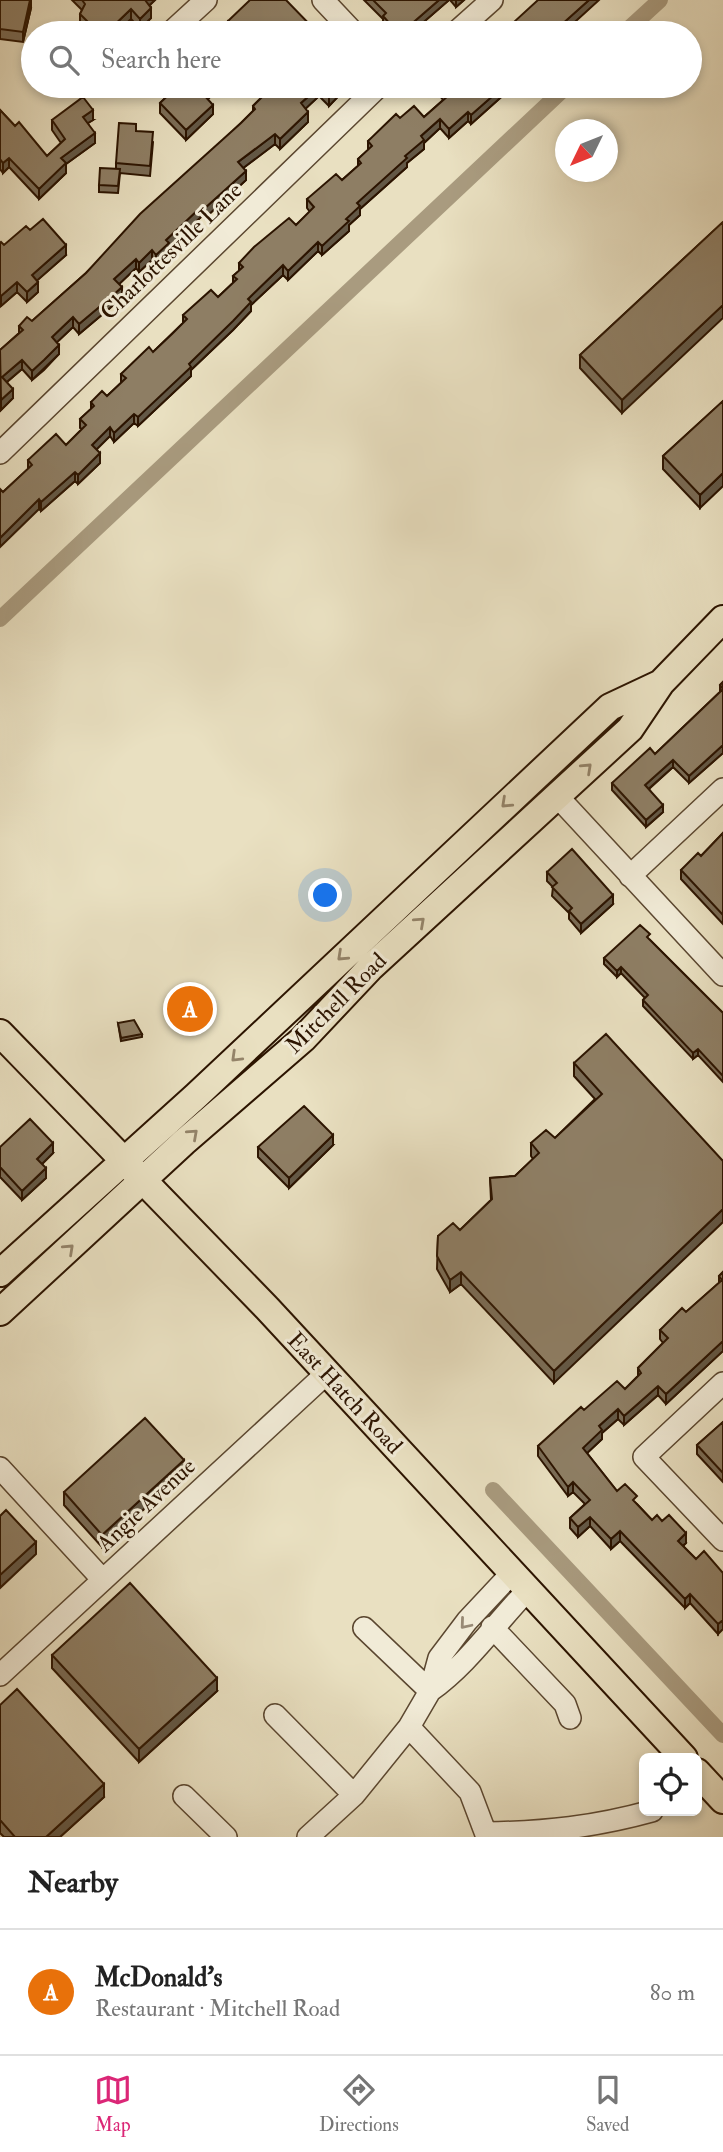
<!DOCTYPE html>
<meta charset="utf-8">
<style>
body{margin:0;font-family:"IM FELL Double Pica",serif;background:#f2f2f2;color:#222}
.controls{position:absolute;right:21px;bottom:21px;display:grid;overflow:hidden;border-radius:10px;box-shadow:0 4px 10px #0003}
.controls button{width:63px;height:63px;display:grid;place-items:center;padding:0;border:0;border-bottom:2px solid #e0e0e0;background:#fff;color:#222;font:35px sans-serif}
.compass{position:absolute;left:555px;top:119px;width:63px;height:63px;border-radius:50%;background:#fff;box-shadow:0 4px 10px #0003;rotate:227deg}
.you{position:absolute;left:326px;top:896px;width:24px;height:24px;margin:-18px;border:5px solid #fff;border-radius:50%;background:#1a73e8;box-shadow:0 0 0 10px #1a73e833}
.badge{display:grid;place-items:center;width:46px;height:46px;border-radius:50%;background:#db2777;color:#fff;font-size:23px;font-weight:700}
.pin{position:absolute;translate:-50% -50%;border:4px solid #fff;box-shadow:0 2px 7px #0006}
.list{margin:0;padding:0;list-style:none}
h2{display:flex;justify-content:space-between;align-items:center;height:91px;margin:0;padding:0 28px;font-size:30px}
h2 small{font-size:23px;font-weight:400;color:#767676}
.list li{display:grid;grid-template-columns:46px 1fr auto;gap:21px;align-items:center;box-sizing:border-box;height:126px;padding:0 28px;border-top:2px solid #e0e0e0}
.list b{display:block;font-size:26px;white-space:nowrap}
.list p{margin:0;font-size:23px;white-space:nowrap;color:#767676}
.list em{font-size:23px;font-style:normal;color:#767676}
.icon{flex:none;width:38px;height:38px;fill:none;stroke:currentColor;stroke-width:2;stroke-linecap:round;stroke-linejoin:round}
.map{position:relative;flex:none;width:723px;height:1837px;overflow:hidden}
.search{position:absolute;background:#fff;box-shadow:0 4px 10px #0003;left:21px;right:21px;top:21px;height:77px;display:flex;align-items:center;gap:18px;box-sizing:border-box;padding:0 24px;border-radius:38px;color:#767676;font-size:26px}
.sheet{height:217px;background:#fff}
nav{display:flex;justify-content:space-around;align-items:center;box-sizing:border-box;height:98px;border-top:2px solid #e0e0e0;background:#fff;font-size:19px;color:#767676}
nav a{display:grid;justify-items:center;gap:4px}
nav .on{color:#db2777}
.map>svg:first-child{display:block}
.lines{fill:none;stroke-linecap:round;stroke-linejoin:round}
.canal{stroke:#a99b7f;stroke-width:16}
.minor-casing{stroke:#5b4730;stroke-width:24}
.major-casing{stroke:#2c1400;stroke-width:30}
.minor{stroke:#f1ebd7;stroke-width:21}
.major{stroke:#e9e0c1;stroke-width:26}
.wall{fill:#7a6c56;stroke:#2c1400;stroke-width:2}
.shaded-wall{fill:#635846;stroke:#2c1400;stroke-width:2}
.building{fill:#8e7e64;stroke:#2c1400;stroke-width:2}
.oneway{stroke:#94846a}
.oneway2{stroke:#988a76}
.labels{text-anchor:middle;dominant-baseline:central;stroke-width:6;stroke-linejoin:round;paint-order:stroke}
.street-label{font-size:23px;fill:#2c1400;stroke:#f1ebd7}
</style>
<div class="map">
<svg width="723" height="1837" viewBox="0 0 723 1837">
<rect width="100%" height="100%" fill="#e9e0c1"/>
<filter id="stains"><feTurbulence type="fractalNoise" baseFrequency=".00286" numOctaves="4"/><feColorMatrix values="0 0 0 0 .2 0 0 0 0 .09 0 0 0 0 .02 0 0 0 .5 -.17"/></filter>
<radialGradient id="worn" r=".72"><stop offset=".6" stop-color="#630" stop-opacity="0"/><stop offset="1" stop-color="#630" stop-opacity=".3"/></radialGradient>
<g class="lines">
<!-- canal -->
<path class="canal" d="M624 33 660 0
M0 619 567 86
M493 1490 723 1735"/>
<!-- minor casing -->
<g class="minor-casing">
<path id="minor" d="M323 0 354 33
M170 33 206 0
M455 33 492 0
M0 453 379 86
M557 796 723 975
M630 876 723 789
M723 1383 644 1457 723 1540
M0 1468 103 1580
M492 1627 565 1704 570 1718
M364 1628 430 1691
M0 1675 327 1373
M430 1691C468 1664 495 1624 527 1591
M275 1715 354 1795
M409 1727 470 1792 487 1837
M184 1796 226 1837
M486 1833C546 1832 594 1827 652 1811
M308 1837 354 1795 409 1727 430 1691 439 1658 467 1621 511 1574"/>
</g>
<!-- major casing -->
<g class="major-casing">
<path id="major" d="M0 1033 267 1308 684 1758
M0 1273 196 1096 610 707 659 684
M0 1312 184 1142 303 1039 370 968 630 729 661 683 723 619
M697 1772 723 1800"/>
</g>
<!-- minor -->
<use href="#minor" class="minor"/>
<!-- major -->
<use href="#major" class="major"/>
</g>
<!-- wall -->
<path class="wall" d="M0 0 31 8 23 42 0 39Z
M72 0H155L149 6 151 18 140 29 131 19 116 33H89L80 24V14L82 10Z
M364 0H449L411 33H390L383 25V19Z
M450 0H464L456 7Z
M228 21 318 33H225L228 30Z
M178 86H236L227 94 221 87 208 99 213 114 186 140 160 113V103Z
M273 86H348L329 106 319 96 305 109 308 122 280 149 275 144 243 168 246 180 205 218 202 216 169 247V253L156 264 152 260 139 272 136 268 119 284 122 297 110 308 79 334 73 327 57 342 59 354 44 370 32 380 22 369 7 382 13 398 1 410 0 350 19 333V326L32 321 86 273 241 123 253 111V106Z
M509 86V90L471 124 468 121 449 138 440 128 424 143V149L407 163V167L360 209V215L349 225V231L322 255 318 251 288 280 283 275 251 305V311L233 330 191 370V376L138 426 134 423 114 442 110 436 96 449 100 463 78 484 75 481 41 511 39 509 3 492 28 469V460L66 445 82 429 80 428V419L91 409V402L107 396 121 383V374L153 352 183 323V315L218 297 233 283V276L239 271V263L296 225 310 212 307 208V199L342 180 358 166V159L368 150V141L400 118 424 117 443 100 440 96V87Z
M0 110 15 126 47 156 61 143 52 130V120H93L88 123 95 143 66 164V173L39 199 9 167 3 173 0 169Z
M136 131 153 142 150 176 120 173 118 193 99 192V185L116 169V163Z
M723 222 622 413 580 368V355Z
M30 230 66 255 37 280 38 292 27 302 17 292 1 306 0 305V243L4 245Z
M723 401 700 508 663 469V456Z
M723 682V753L689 783 673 767 649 789 663 812 646 827 612 790V783L655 754 720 692V685Z
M723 833V924L681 879V870L701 856Z
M547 872 613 904 581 933 569 919V913L552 896 553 887 547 881Z
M650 940 723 1013V1082L698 1055 693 1059 643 1006V1000L645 998 621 973 617 977 604 964V958Z
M118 1023 142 1034V1037L121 1041Z
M574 1063 723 1161 554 1383 461 1284 450 1292 437 1269 438 1236 460 1230 491 1200 490 1178 515 1176 533 1159 531 1156V1143L555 1138 595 1099 574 1076Z
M333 1145 289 1188 258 1157V1147Z
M0 1147 53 1153 42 1164 46 1178 22 1200 0 1177Z
M723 1272V1351L666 1404 658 1395 624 1425 618 1419 602 1433V1439L587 1453 617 1491 637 1504 652 1520 686 1543 683 1546 696 1559 723 1573 718 1634 690 1603 685 1608 620 1541 611 1549 590 1526 578 1537 570 1528V1518L585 1504 573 1492 568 1496 538 1456V1446L584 1410 625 1389 638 1376V1368L663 1343 660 1339V1330L686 1312 719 1283V1276Z
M723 1422V1482L697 1454V1445Z
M184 1473 102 1547 64 1505V1492Z
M52 1655 217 1691 139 1762 52 1668Z
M0 1705 104 1797 60 1837H4L0 1833Z"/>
<!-- shaded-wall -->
<path class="shaded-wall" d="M31 0V8L23 42V32Z
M145 0H155L144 10Z
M439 0H449L411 33H401Z
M456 0H464L456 7Z
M589 0H599L565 31V33H561V25Z
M151 8V18L140 29V19Z
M131 9V19L116 33H106Z
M211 86H221V87L203 103V94Z
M227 86H236L227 94Z
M338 86H348L329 106V96Z
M504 86H509V90L471 124V115Z
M319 87V96L301 113V103Z
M213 105V114L186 140V130Z
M93 110V120L83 126V117Z
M308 112V122L280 149V139Z
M468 112V121L449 138V129Z
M440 119V128L424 143V149L407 163V167L360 209V215L349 225V231L322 255V246L357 203 405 156 421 136Z
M95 133V143L66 164V173L39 199V189L61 158Z
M275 134V144L238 172V162Z
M9 158V167L3 173V163Z
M246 171V180L205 218V208Z
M202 206V216L169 247V253L156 264V255L166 240Z
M318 242V251L288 280V271Z
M66 245V255L32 285V275Z
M152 250V260L139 272V263Z
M136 259V268L114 289V279Z
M283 265V275L251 305V311L233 330 191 370V376L138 426V417L189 364 248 299Z
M17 282V292L1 306V296Z
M38 282V292L27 302V292Z
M122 287V297L110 308 79 334V324Z
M723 305V318L622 413V400Z
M73 317V327L52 347V337Z
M59 345V354L32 380V371Z
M22 360V369L2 386V377Z
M13 389V398L1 410V400Z
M134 414V423L114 442V433Z
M110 427V436L92 454V445Z
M100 453V463L78 484V475Z
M75 472V481L41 511V502Z
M723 473V486L700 508V495Z
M39 499V509L0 547V538Z
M723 745V753L689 783V776Z
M673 760V767L645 792V785Z
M663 805V812L646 827V820Z
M613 895V904L581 933V924Z
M621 967V973L617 977V971Z
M698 1049V1055L693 1059V1053Z
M333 1135V1145L289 1188V1178Z
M53 1143V1153L37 1169V1159Z
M46 1168V1178L22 1200V1191Z
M723 1209V1222L554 1383V1371Z
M461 1272V1284L450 1292V1280Z
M723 1341V1351L666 1404V1394Z
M658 1386V1395L624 1425V1416Z
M618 1409V1419L602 1433V1439L583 1457V1448L599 1426Z
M184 1460V1473L102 1547V1535Z
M573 1482V1492L568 1496V1487Z
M590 1517V1526L578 1537V1527Z
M620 1531V1541L611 1549V1539Z
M686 1533V1543L678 1550V1541Z
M36 1542V1554L0 1588V1575Z
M690 1594V1603L685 1608V1599Z
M723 1620V1629L718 1634V1624Z
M217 1678V1691L139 1762V1749Z
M104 1784V1797L60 1837H46Z"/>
<!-- building -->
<path class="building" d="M0 0H30L23 32 0 29Z
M82 0H145L151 8 140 19 131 9 106 33H99L80 14 85 4Z
M250 0H286L318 33H285L280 29 276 33H225L233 26 228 21Z
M373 0H439L401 33H398L383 16 386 13Z
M538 0H589L561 25 565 30 562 33H502Z
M178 86H211L203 94 213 105 186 130 160 103Z
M273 86H338L329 96 319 87 301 103 308 112 280 139 275 134 238 162 246 171 205 208 202 206 166 240 169 243 156 255 152 250 139 263 136 259 114 279 122 287 110 298 79 324 73 317 52 337 59 345 44 360 32 371 22 360 2 377 13 389 1 400 0 350 23 330 19 326 27 317 32 321 86 273 140 214 241 123 255 109 253 106Z
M441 86H504L471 115 468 112 449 129 440 119 421 136 424 140 405 156 407 158 357 203 360 206 346 219 349 221 322 246 318 242 288 271 283 265 248 299 251 302 233 321 189 364 191 367 138 417 134 414 114 433 110 427 92 445 100 453 78 475 75 472 41 502 39 499 0 538V489L3 492 32 465 28 460 56 434 66 445 86 425 80 419 94 406 91 402 102 391 107 396 126 378 121 374 149 347 153 352 172 334 187 319 183 315 211 290 218 297 237 279 233 276 243 267 239 263 254 247 289 218 296 225 314 207 307 199 336 174 342 180 361 163 358 159 372 146 368 141 396 114 400 118 414 106 424 117 448 96 440 87Z
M83 97 93 110 83 117 95 133 61 158 66 163 39 189 9 158 3 163 0 159V110L15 126 19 122 47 156 65 139 52 120Z
M119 123 136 124V131L153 132 150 166 116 163Z
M100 168 120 169 118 186 99 185Z
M43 219 66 245 32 275 38 282 27 292 17 282 1 296 0 295V243L1 242 4 245 26 226 30 230Z
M723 222V305L622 400 580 355Z
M723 401V473L700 495 663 456Z
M723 682V745L689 776 673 760 645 785 663 805 646 820 612 783 650 748 655 754 723 689 720 685Z
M723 833V915L681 870 698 853 701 856Z
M572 849 613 895 581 924 569 911 572 908 552 887 557 883 547 872Z
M640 925 650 934 647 937 723 1013V1076L698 1049 693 1053 643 1000 648 995 621 967 617 971 604 958Z
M134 1020 142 1034 121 1038 118 1023Z
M606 1034 723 1161V1209L554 1371 461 1272 450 1280 437 1256 438 1236 453 1223 460 1230 492 1199 490 1178 515 1176 539 1153 531 1143 546 1130 555 1138 602 1094 574 1063Z
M304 1106 333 1135 289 1178 258 1147Z
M30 1119 53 1143 37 1159 46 1168 22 1191 0 1167V1147Z
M723 1272V1341L666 1394 658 1386 624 1416 618 1409 599 1426 602 1430 583 1448 617 1491 625 1484 637 1496 633 1500 652 1520 657 1515 662 1521 669 1515 686 1533 678 1541 696 1559 704 1551 723 1573V1620L718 1624 690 1594 685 1599 620 1531 611 1539 590 1517 578 1527 570 1518 590 1500 573 1482 568 1487 538 1446 581 1407 584 1410 617 1381 625 1389 641 1373 638 1368 668 1338 660 1330 682 1308 686 1312 722 1280 719 1276Z
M145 1418 184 1460 102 1535 64 1492Z
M723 1422V1473L697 1445Z
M6 1510 36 1542 0 1575V1516Z
M130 1583 217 1678 139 1749 52 1655Z
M17 1689 104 1784 46 1837H15L0 1820V1705Z"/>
<!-- one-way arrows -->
<defs><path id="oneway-chevron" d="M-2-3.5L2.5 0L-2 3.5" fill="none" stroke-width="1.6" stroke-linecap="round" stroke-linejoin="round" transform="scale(1.75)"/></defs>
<g class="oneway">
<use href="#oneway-chevron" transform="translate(587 768) rotate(-43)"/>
<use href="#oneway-chevron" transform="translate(506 803) rotate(137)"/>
<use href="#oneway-chevron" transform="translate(420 922) rotate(-42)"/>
<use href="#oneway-chevron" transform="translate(342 956) rotate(137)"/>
<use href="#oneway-chevron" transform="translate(236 1057) rotate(136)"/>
<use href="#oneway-chevron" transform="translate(193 1134) rotate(-42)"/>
<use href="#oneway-chevron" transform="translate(69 1249) rotate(-43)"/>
</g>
<use class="oneway2" href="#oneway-chevron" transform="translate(465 1624) rotate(130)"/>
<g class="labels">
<!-- street labels -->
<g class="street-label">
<text transform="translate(171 251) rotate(-44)">Charlottesville Lane</text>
<text transform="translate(336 1003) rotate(-45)">Mitchell Road</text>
<text transform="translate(345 1393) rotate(47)">East Hatch Road</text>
<text transform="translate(146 1505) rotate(-43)">Angie Avenue</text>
</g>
</g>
<rect width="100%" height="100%" filter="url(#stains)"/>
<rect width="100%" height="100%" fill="url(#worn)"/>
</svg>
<div class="controls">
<button><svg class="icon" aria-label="locate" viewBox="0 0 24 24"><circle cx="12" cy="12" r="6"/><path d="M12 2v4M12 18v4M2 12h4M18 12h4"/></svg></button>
</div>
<svg class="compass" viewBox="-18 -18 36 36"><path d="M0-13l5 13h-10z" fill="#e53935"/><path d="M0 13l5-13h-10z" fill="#767676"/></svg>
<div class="you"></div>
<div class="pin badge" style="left:190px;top:1009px;background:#e8710a">A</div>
<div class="search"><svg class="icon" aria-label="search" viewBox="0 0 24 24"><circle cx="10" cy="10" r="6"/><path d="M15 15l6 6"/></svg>Search here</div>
</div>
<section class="sheet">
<h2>Nearby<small></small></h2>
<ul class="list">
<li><span class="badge" style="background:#e8710a">A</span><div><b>McDonald's</b><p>Restaurant · Mitchell Road</p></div><em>80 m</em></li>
</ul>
</section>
<nav>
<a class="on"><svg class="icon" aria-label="map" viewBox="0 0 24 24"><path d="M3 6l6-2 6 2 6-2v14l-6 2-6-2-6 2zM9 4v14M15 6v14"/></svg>Map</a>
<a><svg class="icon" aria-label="directions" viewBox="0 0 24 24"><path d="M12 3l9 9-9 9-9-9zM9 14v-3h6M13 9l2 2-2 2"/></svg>Directions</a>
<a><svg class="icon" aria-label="saved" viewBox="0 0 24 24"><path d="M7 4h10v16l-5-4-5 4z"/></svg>Saved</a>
</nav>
